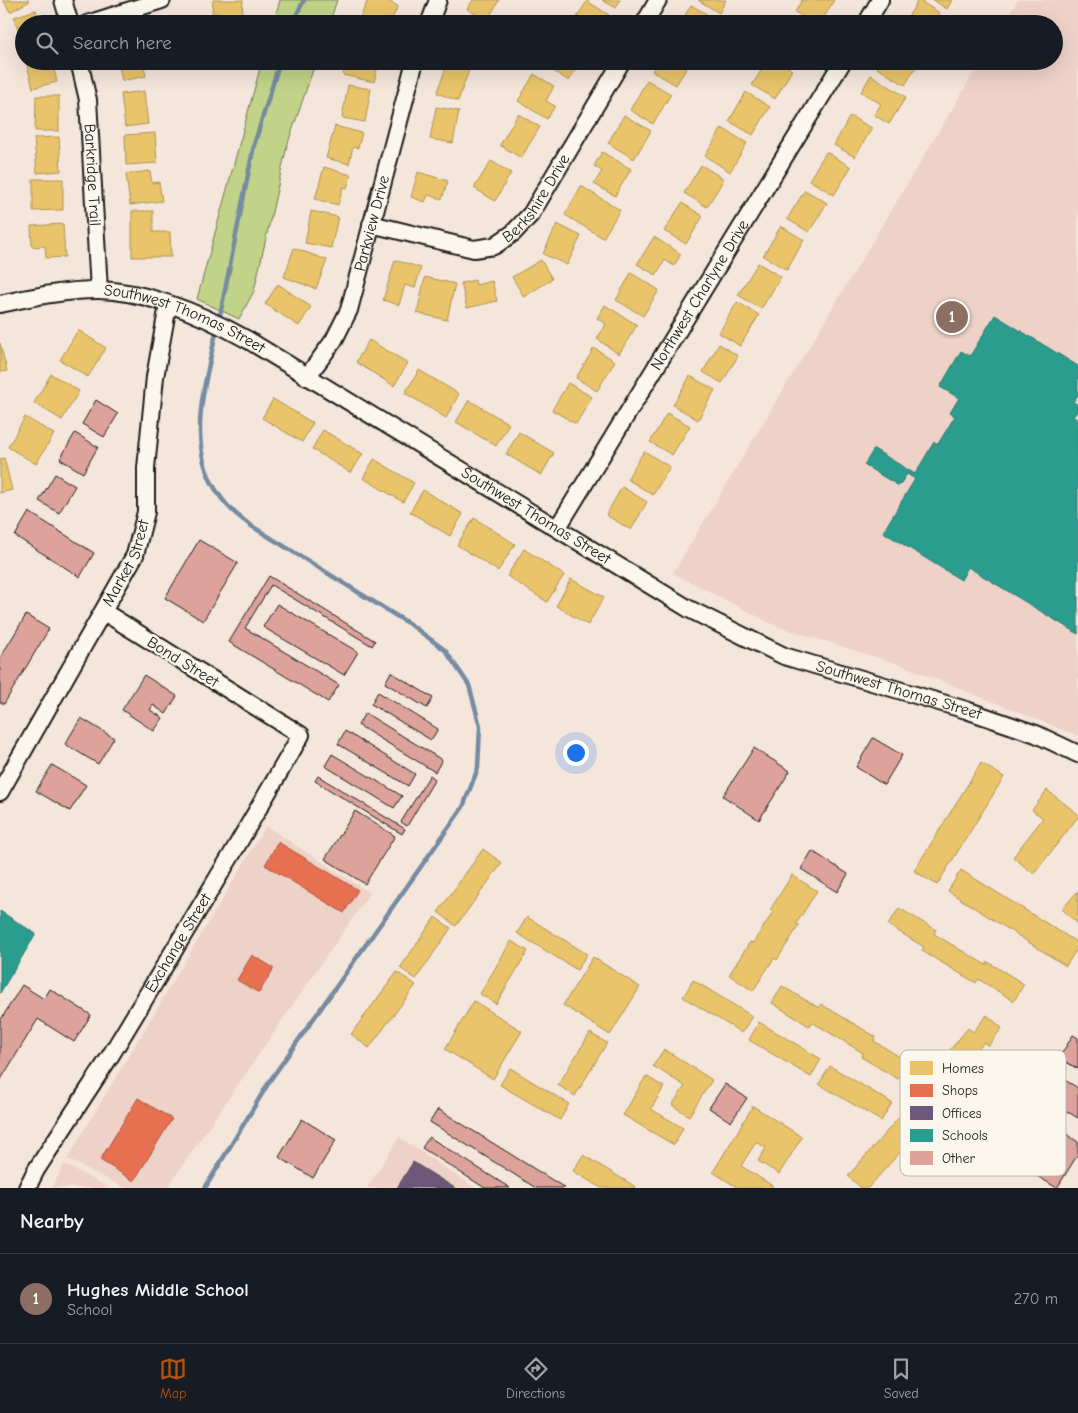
<!DOCTYPE html>
<style>
body{margin:0;font-family:"Comic Neue",sans-serif;background:#242831;color:#f1f3f6}
.you{position:absolute;left:575px;top:752px;width:18px;height:18px;margin:-12px;border:4px solid #fff;border-radius:50%;background:#1a73e8;box-shadow:0 0 0 8px #1a73e833}
.badge{display:grid;place-items:center;width:32px;height:32px;border-radius:50%;background:#b45309;color:#fff;font-size:16px;font-weight:700}
.pin{position:absolute;translate:-50% -50%;border:2px solid #fff;box-shadow:0 1px 5px #0006}
.list{margin:0;padding:0;list-style:none}
h2{display:flex;justify-content:space-between;align-items:center;height:65px;margin:0;padding:0 20px;font-size:21px}
h2 small{font-size:16px;font-weight:400;color:#9ea1a6}
.list li{display:grid;grid-template-columns:32px 1fr auto;gap:15px;align-items:center;box-sizing:border-box;height:90px;padding:0 20px;border-top:1px solid #363941}
.list b{display:block;font-size:19px;white-space:nowrap}
.list p{margin:0;font-size:16px;white-space:nowrap;color:#9ea1a6}
.list em{font-size:16px;font-style:normal;color:#9ea1a6}
.icon{flex:none;width:28px;height:28px;fill:none;stroke:currentColor;stroke-width:2;stroke-linecap:round;stroke-linejoin:round}
.map{position:relative;flex:none;width:1078px;height:1188px;overflow:hidden}
.search{position:absolute;background:#171b24;box-shadow:0 5px 20px #0002;left:15px;right:15px;top:15px;height:55px;display:flex;align-items:center;gap:12px;box-sizing:border-box;padding:0 18px;border-radius:28px;color:#9ea1a6;font-size:19px}
.sheet{height:155px;background:#171b24}
nav{display:flex;justify-content:space-around;align-items:center;box-sizing:border-box;height:70px;border-top:1px solid #363941;background:#171b24;font-size:14px;color:#9ea1a6}
nav a{display:grid;justify-items:center;gap:2px}
nav .on{color:#b45309}
.map>svg:first-child{display:block}
.built{fill:#eed2c8}
.green{fill:#c1d388;stroke:#6e7852}
.homes{fill:#e9c46a;stroke:#ac9253}
.shops{fill:#e76f51;stroke:#aa5641}
.offices{fill:#6d597a;stroke:#55475e}
.schools{fill:#2a9d8f;stroke:#26766c}
.lines{fill:none;stroke-linecap:round;stroke-linejoin:round}
.stream{stroke:#758ba1;stroke-width:4.5}
.building{fill:#dda39b;stroke:#1c1c1c}
.minor-casing{stroke:#1c1c1c;stroke-width:20}
.minor{stroke:#fbf7ec;stroke-width:16}
.labels{text-anchor:middle;dominant-baseline:central;stroke-width:5;stroke-linejoin:round;paint-order:stroke}
.street-label{font-size:16px;fill:#1c1c1c;stroke:#fbf7ec}
.key{fill:#fbf7ec;stroke:#b8b5ae;stroke-width:1}
.key-label{font-size:14px;fill:#1c1c1c}
</style>
<div class="map">
<svg width="1078" height="1188" viewBox="0 0 1078 1188">
<rect width="100%" height="100%" fill="#f5e6dc"/>
<filter id="ink" filterUnits="userSpaceOnUse"><feTurbulence type="fractalNoise" baseFrequency=".02" numOctaves="2"/><feDisplacementMap in="SourceGraphic" scale="10" xChannelSelector="R" yChannelSelector="G"/><feConvolveMatrix kernelMatrix="1 2 1 2 8 2 1 2 1" color-interpolation-filters="sRGB"/></filter>
<g filter="url(#ink)">
<!-- built -->
<path class="built" d="M1018 0H1078V736L901 665 776 626 673 573 981 61H1054V24H1003Z
M266 826 370 893 167 1188H125L67 1159Z
M399 1137 475 1188H367Z
M64 1164 110 1188H52Z"/>
<!-- green -->
<path class="green" d="M280 0H337L329 24H273Z
M262 61H316L287 146 254 291 239 319 197 299Z"/>
<!-- homes -->
<path class="homes" d="M3 0H29L30 1 10 12Z
M213 0H243L242 16 212 13Z
M368 0H386L398 6 391 21 386 18 383 24H357Z
M473 0H499L487 21 467 9Z
M602 0H620L616 8Z
M698 0H726L719 13Z
M802 0H834L820 24H815L795 12Z
M918 0 940 13 934 24H904Z
M933 0H952L947 9Z
M587 1 609 15 603 24H573Z
M691 5 712 17 708 24H680Z
M36 10 40 24H24V46L14 17Z
M26 61H52L57 82 33 88Z
M118 61H143L146 76 122 81Z
M337 61H379L374 82 343 75 346 63Z
M448 61H454L470 67 458 101 437 93Z
M546 61H581L569 81 544 65Z
M657 61H691L676 85 652 71Z
M767 61H778L792 70 775 99 752 85Z
M881 61H920L905 85 877 68Z
M534 74 554 86 546 101 555 106 547 119 518 101Z
M871 75 906 97 889 124 874 115 881 104 861 92Z
M647 80 671 94 653 124 630 110Z
M348 85 371 89 365 122 342 118Z
M144 91 148 124 125 127 121 94Z
M746 92 770 107 753 135 729 121Z
M36 96H59V131H35Z
M436 107 459 111 453 143 430 139Z
M518 114 540 127 521 158 500 145Z
M624 115 651 131 634 159 608 143Z
M850 116 872 128 855 157 834 145Z
M335 126 362 133 358 148 353 147 349 164 326 158Z
M722 128 747 143 730 172 705 156Z
M155 133 157 163 126 165 125 135Z
M59 137 61 171 37 173 34 138Z
M602 152 631 169 615 196 594 184 602 171 594 166Z
M826 152 851 167 834 195 809 180Z
M491 161 511 173 495 201 474 188Z
M701 165 724 179 707 207 684 193Z
M324 167 351 175 347 188 343 187 338 205 315 199Z
M150 171 152 183 159 182 162 201 130 205 126 174Z
M418 172 448 181 442 199 428 195 425 202 411 197Z
M33 179H63V210L33 211Z
M581 186 620 210 603 238 565 215Z
M805 190 827 203 809 232 787 219Z
M682 203 703 216 686 244 664 231Z
M132 211H153V232H170L171 257H132Z
M311 211 338 217 331 248 305 243Z
M63 224 65 257 46 258 45 246 32 247 31 226Z
M557 224 581 236 567 265 543 254Z
M781 226 804 240 787 270 763 256Z
M654 237 681 254 674 266 665 260 656 275 637 264Z
M294 248 327 260 316 289 284 277Z
M395 260 421 268 415 288 405 285 399 305 383 300Z
M541 260 552 279 524 297 512 277Z
M758 263 781 277 761 309 738 295Z
M631 273 659 290 643 316 616 300Z
M425 277 455 284 447 320 417 313Z
M475 280 476 285 492 281 497 301 467 308 461 283Z
M278 284 311 307 299 326 265 304Z
M737 302 759 315 740 346 719 333Z
M605 305 637 325 619 354 597 339 606 324 597 318Z
M78 330 106 348 88 377 60 360Z
M369 340 408 363 394 386 356 362Z
M0 343 7 371 0 372Z
M719 344 738 356 722 383 703 372Z
M594 348 615 361 597 391 576 378Z
M419 370 459 394 446 418 405 393Z
M51 374 79 391 62 420 34 403Z
M690 376 715 390 698 420 673 405Z
M568 383 592 397 576 424 552 410Z
M273 399 313 423 302 442 262 418Z
M469 400 509 424 496 446 456 422Z
M667 413 690 426 672 455 650 442Z
M25 417 54 434 36 464 8 447Z
M323 430 363 454 351 473 312 449Z
M519 432 554 453 541 475 506 454Z
M644 451 670 467 653 495 627 479Z
M4 458 12 490 0 493V459Z
M374 459 414 483 403 502 363 478Z
M622 487 647 502 631 530 606 515Z
M423 490 463 514 450 536 410 512Z
M474 518 515 544 498 571 457 545Z
M524 549 564 575 547 602 507 576Z
M571 579 604 597 588 625 556 606Z
M981 763 1004 777 937 885 914 871Z
M1047 790 1078 814V817L1034 874 1013 857 1043 818 1032 810Z
M483 849 502 863 456 926 438 912Z
M961 870 1078 943V947L1066 966 948 891Z
M792 875 817 891 796 924 799 925 777 960 774 958 753 991 729 975 750 942 753 943 773 912 770 910Z
M1078 891V924L1062 909Z
M899 908 936 930 934 934 986 965 988 962 1024 984 1014 1001 978 979 976 983 922 951 924 947 888 925Z
M435 917 451 928 416 979 400 968Z
M527 917 587 954 577 970 517 933Z
M511 941 528 951 496 1004 480 994Z
M593 957 640 987 610 1035 563 1005Z
M397 972 416 985 369 1048 351 1034Z
M693 980 752 1016 742 1033 683 997Z
M782 986 819 1008 821 1004 876 1037 874 1041 908 1062 898 1079 861 1057 863 1053 812 1022 809 1026 772 1003Z
M474 1001 522 1031 493 1079 445 1049Z
M987 1015 1002 1028 988 1046 984 1042 959 1073 963 1076 948 1094 933 1081 947 1064 942 1060 968 1028 973 1032Z
M759 1022 821 1059 811 1077 749 1040Z
M590 1033 607 1043 575 1096 558 1085Z
M664 1049 712 1080 689 1116 672 1105 685 1086 653 1066Z
M830 1066 892 1103 881 1121 819 1084Z
M510 1068 569 1104 560 1120 500 1085Z
M646 1076 664 1087 651 1109 683 1128 674 1145 623 1115Z
M753 1106 802 1137 779 1174 758 1161 766 1148 756 1142 741 1166 773 1186 771 1188H738L713 1172Z
M902 1114 920 1130 868 1188H861L848 1176Z
M583 1155 636 1187 635 1188H601L573 1171Z"/>
<!-- shops -->
<path class="shops" d="M278 842 358 890 344 913 265 865Z
M252 955 274 968 259 993 237 980Z
M138 1098 172 1119 134 1181 100 1160Z"/>
<!-- offices -->
<path class="offices" d="M413 1162 455 1188H397Z"/>
<!-- schools -->
<path class="schools" d="M995 315 1078 366V395L1073 402 1078 405V410L1073 417 1078 420V634L968 567 961 580 883 532 915 479 907 474 899 486 864 465 874 449 915 474 934 442 938 444 955 416 950 413 959 398 940 387 961 351 970 356Z
M0 911 36 934 0 993Z"/>
<g class="lines">
<!-- stream -->
<path class="stream" d="M292 24 304 0
M219 320 254 145 280 61
M205 1188 271 1079 463 807 478 768 480 726 469 685 445 650 411 625 250 525C242 519 233 512 227 505 181 453 205 387 217 328"/>
</g>
<!-- building -->
<path class="building" d="M96 400 118 414 104 437 82 424Z
M75 433 98 447 83 473 60 459Z
M55 474 75 486 59 513 39 501Z
M29 512 94 553 80 577 15 536Z
M199 540 238 563 203 621 165 598Z
M269 576 375 641 372 646 271 585 245 628 339 685 328 702 229 642Z
M277 604 358 652 344 675 263 627Z
M26 615 49 629 4 704 0 702V658Z
M391 672 433 698 427 708 385 683Z
M144 675 177 696 166 714 153 705 150 710 163 718 154 731 122 710Z
M378 692 438 729 431 740 371 704Z
M365 713 442 760 435 772 358 725Z
M81 718 114 738 98 764 65 744Z
M345 731 415 774 408 786 338 744Z
M873 738 902 755 884 785 856 767Z
M754 748 790 771 759 820 723 796Z
M332 754 402 796 394 808 325 766Z
M52 765 86 785 70 811 36 791Z
M430 775 435 779 407 826 401 822Z
M318 776 405 829 402 834 315 781Z
M355 811 395 836 365 884 325 859Z
M812 851 848 874 837 892 801 869Z
M22 985 44 999 50 989 91 1015 74 1042 38 1019 0 1081V1021Z
M1073 1035 1078 1038V1069L1059 1058Z
M1045 1068 1078 1088V1118L1032 1090Z
M725 1084 747 1098 731 1122 709 1108Z
M438 1109 565 1188H536L430 1122Z
M1040 1117 1078 1142V1154L1057 1188 1012 1161Z
M302 1119 336 1140 313 1178 279 1157Z
M429 1137 510 1188H485L422 1148Z"/>
<g class="lines">
<!-- minor casing -->
<g class="minor-casing">
<g id="minor">
<path d="M63 0 70 24"/>
<path d="M87 24 162 0"/>
<path d="M429 24 438 0"/>
<path d="M644 24 658 0"/>
<path d="M866 24 880 0"/>
<path id="s1" d="M79 61 88 100 99 290"/>
<path id="s2" d="M371 224 474 249 494 246 513 233 531 214 622 61"/>
<path id="s3" d="M0 304C32 297 65 290 98 290 148 291 205 316 248 340L689 609 784 656 966 710 1036 734 1078 754"/>
<path id="s4" d="M307 377 334 340 349 310 415 61"/>
<path id="s5" d="M558 527 843 61"/>
<path id="s6" d="M0 792 135 555 146 512V468L155 377 168 305"/>
<path id="s7" d="M27 1188 36 1170 109 1058 232 854 301 735 104 612"/>
</g>
</g>
<!-- minor -->
<use href="#minor" class="minor"/>
</g>
</g>
<g class="labels">
<!-- street labels -->
<g class="street-label">
<text stroke="none"><textPath href="#s1" startOffset="115">Barkridge Trail</textPath></text>
<text stroke="none"><textPath href="#s2" startOffset="191">Berkshire Drive</textPath></text>
<text stroke="none"><textPath href="#s4" startOffset="169">Parkview Drive</textPath></text>
<text stroke="none"><textPath href="#s5" startOffset="272">Northwest Charlyne Drive</textPath></text>
<text stroke="none"><textPath href="#s3" startOffset="191">Southwest Thomas Street</textPath></text>
<text stroke="none"><textPath href="#s3" startOffset="596">Southwest Thomas Street</textPath></text>
<text stroke="none"><textPath href="#s6" startOffset="262">Market Street</textPath></text>
<text transform="translate(183 662) rotate(32)">Bond Street</text>
<text stroke="none"><textPath href="#s3" startOffset="1001">Southwest Thomas Street</textPath></text>
<text stroke="none"><textPath href="#s7" startOffset="288">Exchange Street</textPath></text>
</g>
</g>
<!-- legend -->
<rect x="900" y="1050" width="166" height="126" rx="8" class="key"/>
<rect x="910" y="1061" width="23" height="14" fill="#e9c46a"/>
<rect x="910" y="1084" width="23" height="13" fill="#e76f51"/>
<rect x="910" y="1106" width="23" height="14" fill="#6d597a"/>
<rect x="910" y="1129" width="23" height="13" fill="#2a9d8f"/>
<rect x="910" y="1151" width="23" height="14" fill="#dda39b"/>
<g class="key-label">
<text x="942" y="1073">Homes</text>
<text x="942" y="1095">Shops</text>
<text x="942" y="1118">Offices</text>
<text x="942" y="1140">Schools</text>
<text x="942" y="1163">Other</text>
</g>
</svg>
<div class="you"></div>
<div class="pin badge" style="left:952px;top:317px;background:#8d6e63">1</div>
<div class="search"><svg class="icon" aria-label="search" viewBox="0 0 24 24"><circle cx="10" cy="10" r="6"/><path d="M15 15l6 6"/></svg>Search here</div>
</div>
<section class="sheet">
<h2>Nearby<small></small></h2>
<ul class="list">
<li><span class="badge" style="background:#8d6e63">1</span><div><b>Hughes Middle School</b><p>School</p></div><em>270 m</em></li>
</ul>
</section>
<nav>
<a class="on"><svg class="icon" aria-label="map" viewBox="0 0 24 24"><path d="M3 6l6-2 6 2 6-2v14l-6 2-6-2-6 2zM9 4v14M15 6v14"/></svg>Map</a>
<a><svg class="icon" aria-label="directions" viewBox="0 0 24 24"><path d="M12 3l9 9-9 9-9-9zM9 14v-3h6M13 9l2 2-2 2"/></svg>Directions</a>
<a><svg class="icon" aria-label="saved" viewBox="0 0 24 24"><path d="M7 4h10v16l-5-4-5 4z"/></svg>Saved</a>
</nav>
